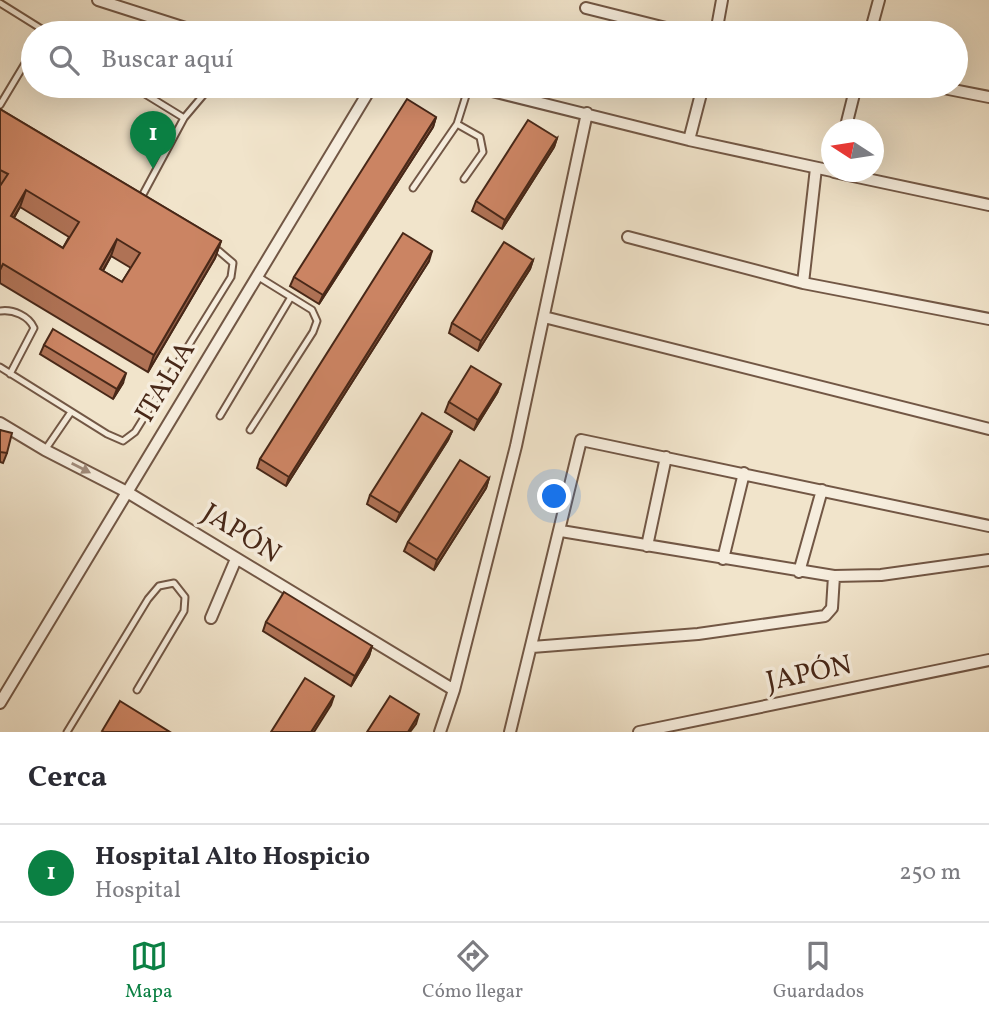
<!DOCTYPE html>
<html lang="es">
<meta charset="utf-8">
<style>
body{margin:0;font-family:Vollkorn,serif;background:#f2f2f3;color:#2b2b33}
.compass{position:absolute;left:821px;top:119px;width:63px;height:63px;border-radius:50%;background:#fff;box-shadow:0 7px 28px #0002;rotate:282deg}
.you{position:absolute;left:555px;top:497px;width:24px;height:24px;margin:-18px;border:5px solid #fff;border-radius:50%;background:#1a73e8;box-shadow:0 0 0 10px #1a73e833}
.badge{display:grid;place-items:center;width:46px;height:46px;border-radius:50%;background:#0b8043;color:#fff;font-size:23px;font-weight:700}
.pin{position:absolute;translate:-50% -58px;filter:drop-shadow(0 2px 4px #0008)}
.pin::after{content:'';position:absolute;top:37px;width:24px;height:21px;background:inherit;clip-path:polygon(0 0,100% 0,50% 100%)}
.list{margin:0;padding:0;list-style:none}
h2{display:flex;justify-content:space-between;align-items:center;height:91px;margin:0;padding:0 28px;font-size:30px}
h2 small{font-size:23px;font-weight:400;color:#7c7c81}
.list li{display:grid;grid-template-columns:46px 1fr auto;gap:21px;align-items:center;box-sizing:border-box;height:98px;padding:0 28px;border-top:2px solid #e1e1e2}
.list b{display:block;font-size:26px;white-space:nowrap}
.list p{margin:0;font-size:23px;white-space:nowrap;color:#7c7c81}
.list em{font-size:23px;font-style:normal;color:#7c7c81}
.icon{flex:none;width:38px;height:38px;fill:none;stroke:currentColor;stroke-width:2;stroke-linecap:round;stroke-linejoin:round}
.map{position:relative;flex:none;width:989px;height:732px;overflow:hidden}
.search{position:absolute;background:#fff;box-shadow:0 7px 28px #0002;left:21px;right:21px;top:21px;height:77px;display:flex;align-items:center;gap:18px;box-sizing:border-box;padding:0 24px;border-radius:38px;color:#7c7c81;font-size:26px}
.sheet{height:189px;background:#fff}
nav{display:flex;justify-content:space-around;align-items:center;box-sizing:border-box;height:98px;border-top:2px solid #e1e1e2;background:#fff;font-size:19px;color:#7c7c81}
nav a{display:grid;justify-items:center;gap:4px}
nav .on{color:#0b8043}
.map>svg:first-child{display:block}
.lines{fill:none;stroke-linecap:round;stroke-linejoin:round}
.service-casing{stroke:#725745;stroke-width:9}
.minor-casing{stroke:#725745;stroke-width:14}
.service{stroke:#f6eddd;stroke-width:5}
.minor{stroke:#f6eddd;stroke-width:10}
.wall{fill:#af7255;stroke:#482818;stroke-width:2;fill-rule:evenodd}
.shaded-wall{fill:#8e5c45;stroke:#482818;stroke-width:2}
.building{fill:#cb8463;stroke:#482818;stroke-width:2;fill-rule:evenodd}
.oneway{fill:#9f8a7a}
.labels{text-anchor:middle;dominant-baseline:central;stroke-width:7;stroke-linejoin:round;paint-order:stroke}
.street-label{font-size:28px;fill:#482818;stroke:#f6eddd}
</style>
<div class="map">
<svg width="989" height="732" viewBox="0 0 989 732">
<rect width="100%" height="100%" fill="#f1e4cb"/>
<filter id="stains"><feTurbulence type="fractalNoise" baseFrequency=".00286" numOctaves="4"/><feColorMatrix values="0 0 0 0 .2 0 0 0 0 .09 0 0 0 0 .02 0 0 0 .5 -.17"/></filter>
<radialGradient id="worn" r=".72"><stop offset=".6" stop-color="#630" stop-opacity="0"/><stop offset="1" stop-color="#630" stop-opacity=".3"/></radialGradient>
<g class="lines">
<!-- service casing -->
<g class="service-casing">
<path id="service" d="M0 3 48 33
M132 86 184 118
M0 105 33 50
M457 124 480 137 483 152 464 179
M413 188 457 124 469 86
M141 198 184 118 211 86
M0 311C13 309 29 316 34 328L10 374
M0 367 107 434 123 441 135 432 231 277 233 263 213 246
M220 416 291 297
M250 430 313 332 317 321 312 310 257 276
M45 450 71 412
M67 732 148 599 159 586 174 583 185 597 184 611 137 690"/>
</g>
<!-- minor casing -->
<g class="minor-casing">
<path id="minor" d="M98 0 201 33
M586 8 686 33
M716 33 722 0
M870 33 879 0
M472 86 689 140 832 171
M933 86 989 97
M845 130 856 86
M689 140 703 86
M834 172 989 205
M628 237 803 283 989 319
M803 283 816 168
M544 317 989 429
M0 423 45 450 127 492 454 690
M561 531 834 576 881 575 989 560
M647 546 666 457
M723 559 744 473
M799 572 822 490
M211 618 236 559
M532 647 698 634 825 616 832 608 834 576
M0 703 372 86
M440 732 454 690 516 446 587 113
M510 732 581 440 989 526
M639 732 989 660"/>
</g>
<!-- service -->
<use href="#service" class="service"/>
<!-- minor -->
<use href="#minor" class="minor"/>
</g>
<!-- wall -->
<path class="wall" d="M0 109 221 241 215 258 148 372 0 283ZM20 207 69 237 63 248 14 218ZM111 256 131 268 122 282 103 271Z
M436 117 433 127 319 304 290 286 294 277Z
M557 138 554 147 502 229 472 211 476 201Z
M533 260 530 269 478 351 449 333 452 323Z
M429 261 286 486 257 468 260 459Z
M44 345 123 383 113 399 40 354Z
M497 393 474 430 445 412 449 402Z
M0 430 7 453 3 463 0 462Z
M452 431 448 440 396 522 367 504 370 495Z
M489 478 486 488 434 570 404 551 408 542Z
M266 622 372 646 369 656 351 686 263 631Z"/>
<!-- shaded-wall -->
<path class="shaded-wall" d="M436 117 433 127 319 304 323 295Z
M557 138 554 147 502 229 505 220Z
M26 190 20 207 4 233 11 216Z
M117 239 111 256 94 286 100 269Z
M221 241 215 258 148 372 154 355Z
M432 251 429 261 286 486 289 477Z
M533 260 530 269 478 351 481 341Z
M126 373 123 383 113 399 117 389Z
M501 384 497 393 474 430 478 420Z
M452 431 448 440 396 522 400 513Z
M489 478 486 488 434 570 437 560Z
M372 646 369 656 351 686 355 676Z
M334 696 331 705 314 732H311Z
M419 714 416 724 410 732H408Z"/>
<!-- building -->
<path class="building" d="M407 99 436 117 323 295 294 277Z
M0 109 221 241 154 355 3 264 0 270V186L8 174 0 170ZM26 190 79 222 63 248 11 216ZM117 239 140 253 122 282 100 269Z
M528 120 557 138 505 220 476 201Z
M403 233 432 251 289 477 260 459Z
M504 242 533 260 481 341 452 323Z
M53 329 126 373 117 389 44 345Z
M471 366 501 384 478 420 449 402Z
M422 413 452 431 400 513 370 495Z
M0 430 12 433 7 453 0 452Z
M460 460 489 478 437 560 408 542Z
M284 592 372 646 355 676 266 622Z
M305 678 334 696 311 732H271Z
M390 696 419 714 408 732H367Z
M120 701 170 732H104L102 731Z"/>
<!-- one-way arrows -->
<defs><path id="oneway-solid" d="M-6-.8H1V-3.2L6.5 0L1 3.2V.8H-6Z" transform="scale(1.75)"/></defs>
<use class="oneway" href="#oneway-solid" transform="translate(81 468) rotate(27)"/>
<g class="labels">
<!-- street labels -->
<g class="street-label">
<text transform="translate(166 382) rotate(-59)">ITALIA</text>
<text transform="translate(241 534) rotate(32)">JAPÓN</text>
<text transform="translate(809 674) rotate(-12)">JAPÓN</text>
</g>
</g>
<rect width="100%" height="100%" filter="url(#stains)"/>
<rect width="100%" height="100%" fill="url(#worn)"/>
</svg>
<svg class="compass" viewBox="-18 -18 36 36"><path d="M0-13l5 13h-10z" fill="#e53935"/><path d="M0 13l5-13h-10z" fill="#7c7c81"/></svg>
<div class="you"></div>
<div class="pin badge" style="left:153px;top:169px">1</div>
<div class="search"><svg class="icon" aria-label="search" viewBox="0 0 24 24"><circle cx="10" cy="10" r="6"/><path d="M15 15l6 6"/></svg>Buscar aquí</div>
</div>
<section class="sheet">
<h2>Cerca<small></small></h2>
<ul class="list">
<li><span class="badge">1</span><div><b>Hospital Alto Hospicio</b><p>Hospital</p></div><em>250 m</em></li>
</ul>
</section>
<nav>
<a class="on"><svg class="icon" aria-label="map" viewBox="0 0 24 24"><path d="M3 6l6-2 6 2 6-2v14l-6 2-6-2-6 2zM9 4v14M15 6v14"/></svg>Mapa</a>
<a><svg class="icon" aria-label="directions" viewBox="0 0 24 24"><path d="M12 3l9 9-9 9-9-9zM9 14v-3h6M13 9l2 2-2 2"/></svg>Cómo llegar</a>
<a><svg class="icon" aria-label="saved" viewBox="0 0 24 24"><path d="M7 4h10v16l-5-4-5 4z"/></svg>Guardados</a>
</nav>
